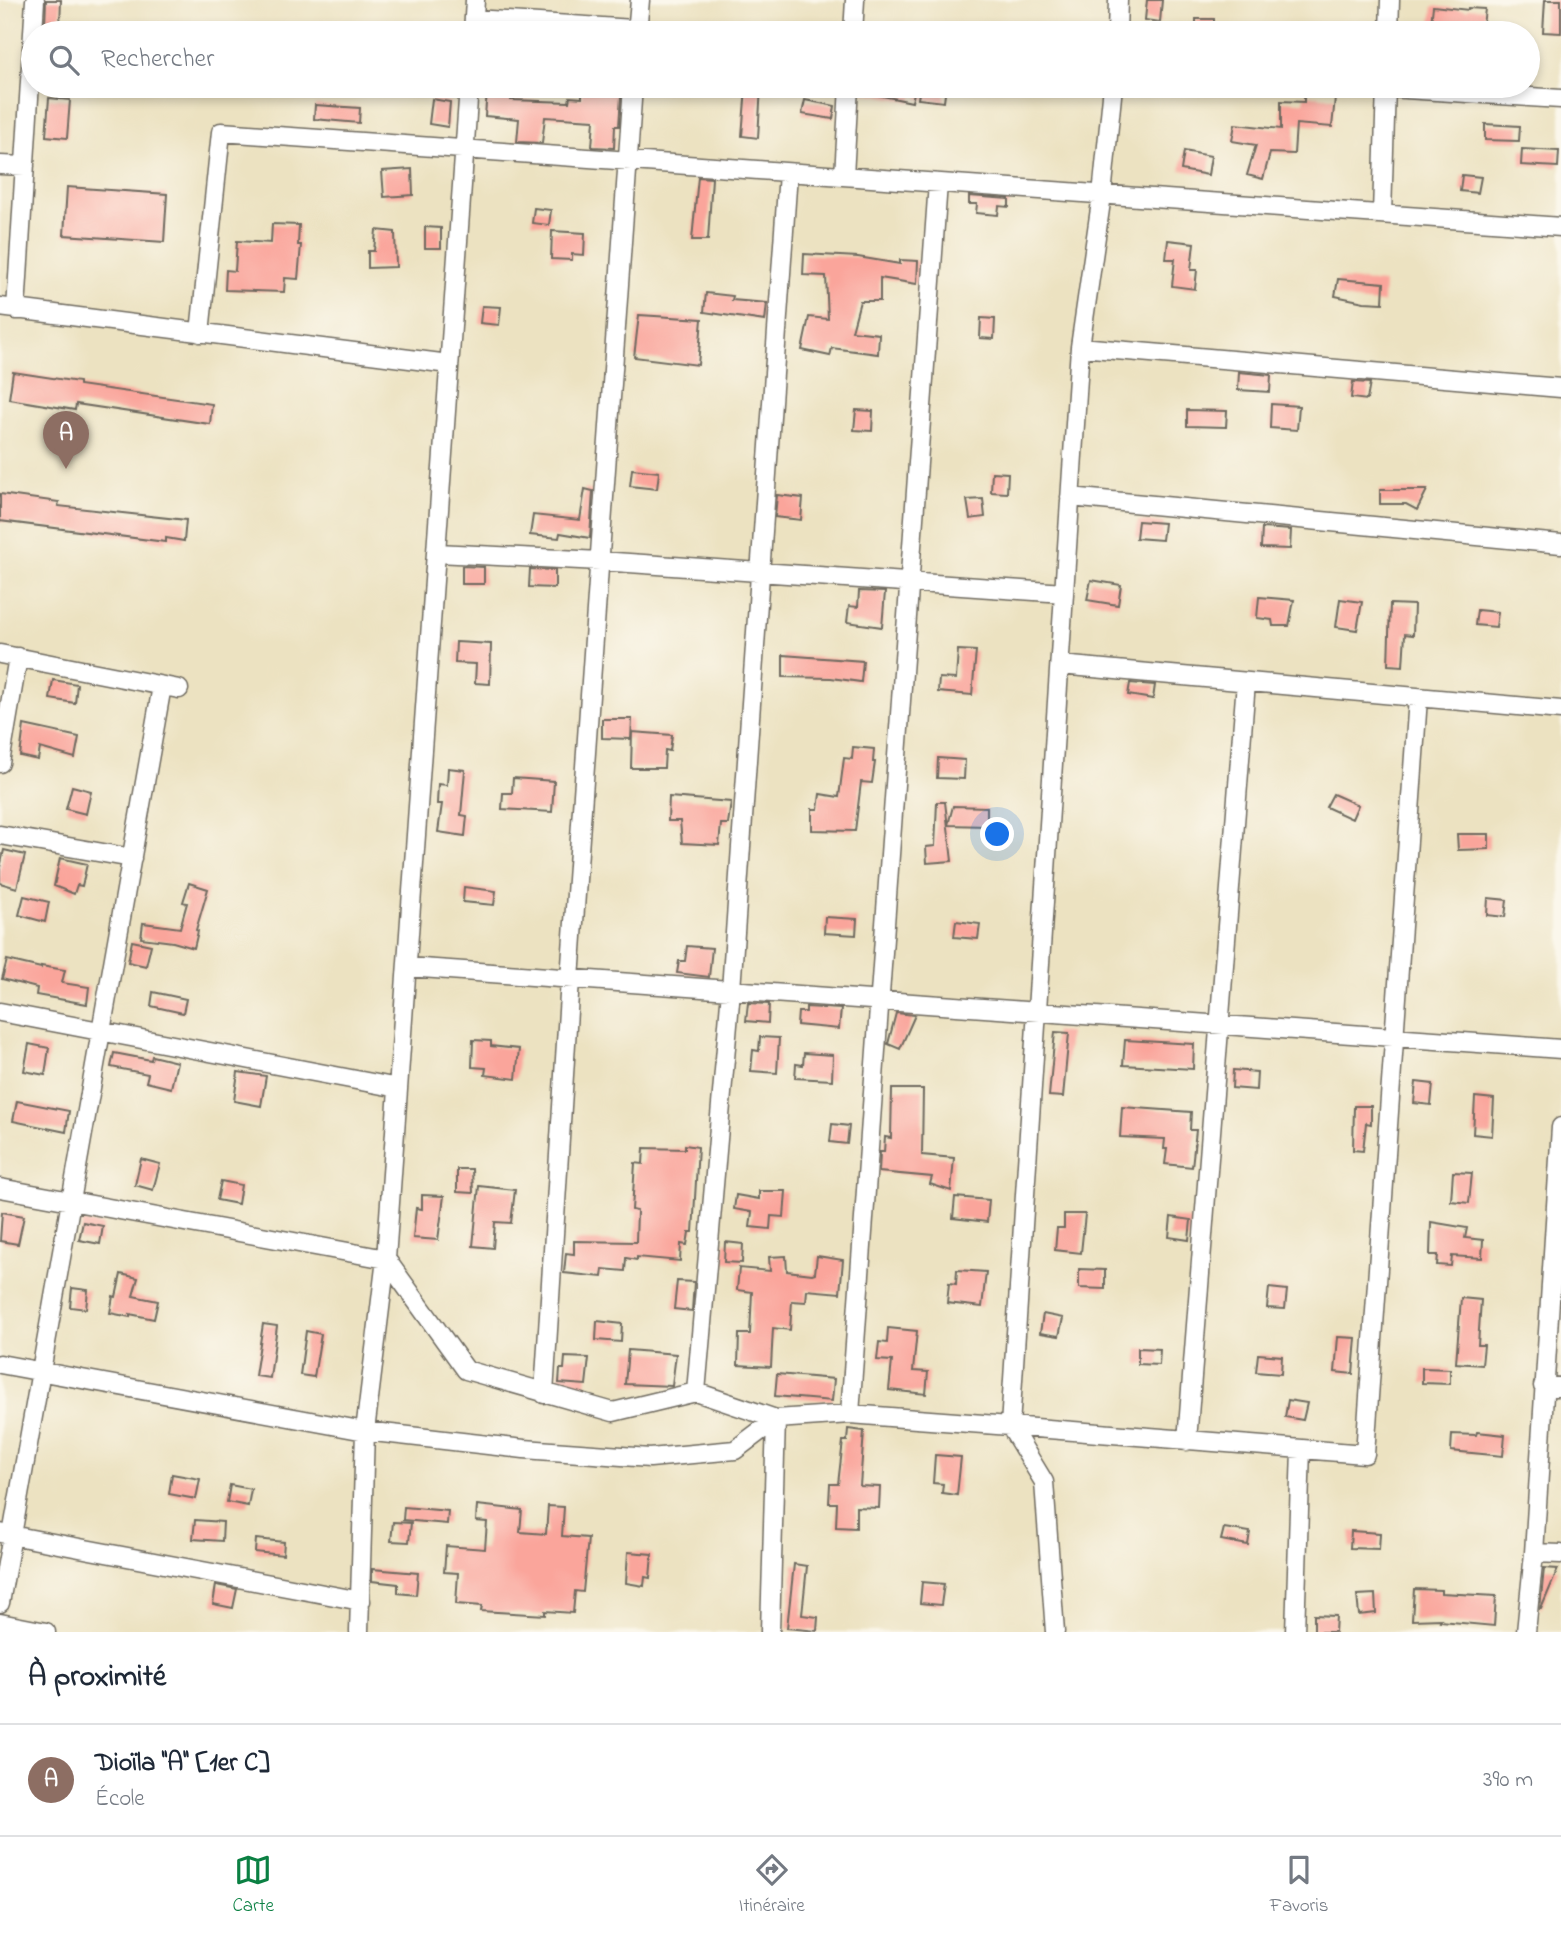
<!DOCTYPE html>
<html lang="fr">
<meta charset="utf-8">
<style>
body{margin:0;font-family:"Indie Flower",sans-serif;background:#f2f2f3;color:#1f2937}
.you{position:absolute;left:998px;top:835px;width:24px;height:24px;margin:-18px;border:5px solid #fff;border-radius:50%;background:#1a73e8;box-shadow:0 0 0 10px #1a73e833}
.badge{display:grid;place-items:center;width:46px;height:46px;border-radius:50%;background:#0b8043;color:#fff;font-size:23px;font-weight:700}
.pin{position:absolute;translate:-50% -58px;filter:drop-shadow(0 2px 4px #0008)}
.pin::after{content:'';position:absolute;top:37px;width:24px;height:21px;background:inherit;clip-path:polygon(0 0,100% 0,50% 100%)}
.list{margin:0;padding:0;list-style:none}
h2{display:flex;justify-content:space-between;align-items:center;height:91px;margin:0;padding:0 28px;font-size:30px}
h2 small{font-size:23px;font-weight:400;color:#747a83}
.list li{display:grid;grid-template-columns:46px 1fr auto;gap:21px;align-items:center;box-sizing:border-box;height:112px;padding:0 28px;border-top:2px solid #e0e1e3}
.list b{display:block;font-size:26px;white-space:nowrap}
.list p{margin:0;font-size:23px;white-space:nowrap;color:#747a83}
.list em{font-size:23px;font-style:normal;color:#747a83}
.icon{flex:none;width:38px;height:38px;fill:none;stroke:currentColor;stroke-width:2;stroke-linecap:round;stroke-linejoin:round}
.map{position:relative;flex:none;width:1561px;height:1632px;overflow:hidden}
.search{position:absolute;background:#fff;box-shadow:0 4px 10px #0003;left:21px;right:21px;top:21px;height:77px;display:flex;align-items:center;gap:18px;box-sizing:border-box;padding:0 24px;border-radius:38px;color:#747a83;font-size:26px}
.sheet{height:203px;background:#fff}
nav{display:flex;justify-content:space-around;align-items:center;box-sizing:border-box;height:98px;border-top:2px solid #e0e1e3;background:#fff;font-size:19px;color:#747a83}
nav a{display:grid;justify-items:center;gap:4px}
nav .on{color:#0b8043}
.map>svg:first-child{display:block}
.building{fill:#faa59b}
.lines{fill:none;stroke-linecap:round;stroke-linejoin:round}
.minor-casing{stroke:#6f6b60;stroke-width:21}
.minor{stroke:#fff;stroke-width:18}
</style>
<div class="map">
<svg width="1561" height="1632" viewBox="0 0 1561 1632">
<rect width="100%" height="100%" fill="#fbf7ec"/>
<filter id="ink" filterUnits="userSpaceOnUse"><feTurbulence type="fractalNoise" baseFrequency=".0143" numOctaves="2"/><feDisplacementMap in="SourceGraphic" scale="14" xChannelSelector="R" yChannelSelector="G"/><feConvolveMatrix kernelMatrix="1 2 1 2 8 2 1 2 1" color-interpolation-filters="sRGB"/></filter>
<filter id="wash" filterUnits="userSpaceOnUse"><feTurbulence type="fractalNoise" baseFrequency=".00686" numOctaves="4" result="noise"/><feDisplacementMap in="SourceGraphic" scale="28" xChannelSelector="R" yChannelSelector="G"/><feGaussianBlur stdDeviation="1.57" result="paint"/><feColorMatrix in="noise" values="0 0 0 0 0 0 0 0 0 0 0 0 0 0 0 0 0 1.4 0 .05"/><feComposite in="paint" operator="in"/></filter>
<g filter="url(#wash)">
<rect width="100%" height="100%" fill="#ece2c1"/>
<g id="blocks">
<!-- building -->
<path class="building" d="M46 0H61L60 26H45Z
M1147 0H1162L1160 22 1145 20Z
M1545 0H1561V33L1543 32Z
M1433 6 1468 10V8L1485 9 1483 26 1431 24Z
M1196 19H1214V33H1196Z
M582 86H609L608 90 621 96 619 126H615L614 148 592 147 594 120 545 117 542 143 517 142 519 119 485 116 487 91 511 93V100L569 102 570 97 582 98Z
M748 86H761L758 138 742 136 746 88Z
M863 86H906L915 88 912 102 863 92Z
M920 86H946L944 102 918 99Z
M1304 95 1335 98 1332 127 1296 124 1294 154 1270 153 1263 179 1247 175 1256 145 1232 141 1235 124 1281 129V101L1304 102Z
M49 98 70 100 67 138 46 136Z
M432 99 450 102 448 127 429 124Z
M805 100 835 106 833 119 802 114Z
M315 105 360 108 359 123 314 119Z
M1485 124 1520 126 1519 141 1485 140Z
M1522 149 1559 151 1558 167 1521 165Z
M1184 151 1211 156 1208 175 1181 170Z
M412 169 413 195 384 197 382 171Z
M1462 175 1481 177 1478 193 1460 191Z
M698 177 712 178 708 240H692Z
M67 187 167 194 164 242 64 235Z
M969 196 1009 199V207L999 206 998 215 976 213 977 204H969Z
M534 208 551 210 549 225 532 223Z
M272 224 299 225 298 245H301L298 279 285 278 284 292 225 290 226 270 235 271 237 241 271 243Z
M425 227 441 228V248H425Z
M376 230 395 232 396 267 368 268V251H374Z
M552 231 585 233 584 255 572 254V260L551 259Z
M1168 240 1194 243 1191 270H1197L1195 289 1172 286 1175 259H1166Z
M804 254 858 257 900 264V260L918 261 917 284 880 278V301H860L852 331 879 334 878 354 832 348 830 356 802 350 809 317 828 319 826 276 803 275Z
M1338 279 1384 283 1383 303 1364 302 1335 296Z
M706 293 733 296 732 300 767 303 765 321 704 312Z
M482 306 501 307 499 325 480 323Z
M639 315 702 319 698 365 634 357Z
M981 318 995 319 994 339 980 338Z
M13 372 79 382V385L212 404 210 424 76 404 75 410 9 399Z
M1239 372 1271 375 1270 392 1238 390Z
M1353 382 1370 383 1367 400 1351 398Z
M1271 404 1299 406 1297 430 1270 428Z
M856 410 873 411 872 431 854 430Z
M1187 410 1227 411 1226 427 1187 426Z
M632 469 659 472 657 489 630 486Z
M992 472 1008 473 1007 493 991 492Z
M585 489 593 491 590 538 560 533 559 538 530 535 533 515 580 520Z
M1380 490H1427L1417 510 1406 504H1380Z
M0 494 59 502 58 506 186 520 184 541 166 538V542L0 521Z
M777 495 803 498 801 520 775 517Z
M983 499 985 517 970 519 967 500Z
M1138 521 1164 523 1162 540 1136 538Z
M1262 528 1291 530 1290 549 1261 548Z
M462 566 484 567V584H462Z
M530 569 555 570V588L529 587Z
M1091 580 1121 585 1118 605 1087 600Z
M859 591 885 592 882 627 847 622 849 606 858 607Z
M1259 597 1294 600 1289 626H1273L1272 620 1257 618Z
M1340 599 1362 602 1357 630 1336 627Z
M1390 604 1414 605 1413 635 1405 634 1403 666 1388 665Z
M1477 610 1498 612 1496 627 1475 625Z
M456 642 491 644 490 684 475 683 476 664 455 663Z
M958 650 976 651 972 695 938 692 939 678 956 679Z
M783 655 863 661 861 682 831 678 783 677Z
M53 680 77 684 75 703 50 699Z
M1130 683 1155 685 1153 699 1128 695Z
M602 719H632L631 739 602 738Z
M24 725 79 737 75 758 40 748 38 760 20 756Z
M632 732 672 735 670 751 665 750 664 768H631Z
M853 747 874 749 873 762H875L872 783 861 782 855 831 812 830V809H818L820 794 839 797 844 758 852 759Z
M938 758 965 760 964 779 937 778Z
M448 768 465 770 461 815 467 816 465 836 438 832 442 804H437L438 784 447 785Z
M513 778 554 781 552 812 502 809 503 793H512Z
M72 786 91 791 86 814 66 809Z
M1333 794 1358 805 1352 819 1326 807Z
M669 797 731 802 728 824H721L719 845 682 843 680 821H668Z
M937 802H945L952 861 927 863 926 847 935 846Z
M953 806 987 807V826L948 825Z
M1457 834H1489V849L1458 850Z
M4 850 25 855 17 888 0 883V868Z
M60 858 87 864 82 886 77 885 74 894 54 886Z
M189 883 208 889 196 930 198 931 194 948 173 942 141 938 143 923 180 928 187 903 183 902Z
M464 887 496 891 494 905 463 902Z
M24 896 49 902 45 922 19 915Z
M1488 898 1507 900 1505 917 1487 915Z
M825 917 857 919 856 935 824 933Z
M956 921 980 924 978 939 954 937Z
M132 941 151 945 146 966 128 962Z
M687 946 712 948 709 977 677 973 679 961H685Z
M7 960 41 968V966L65 970 62 983 89 987 87 1004 36 995 37 988 2 979Z
M153 992 186 999 183 1013 151 1006Z
M748 1003 769 1004 768 1023 746 1021Z
M806 1007 841 1009 839 1029 797 1025 798 1012H806Z
M896 1013 915 1015 900 1049 888 1044Z
M1055 1032 1069 1033 1063 1097 1049 1096Z
M760 1037 779 1038 777 1073 751 1071 753 1050 759 1051Z
M473 1040 491 1041V1046L519 1049 516 1079 485 1075 486 1068 472 1067Z
M1125 1040 1194 1044 1193 1069 1123 1065Z
M29 1044 49 1048 45 1075 24 1071Z
M114 1053 151 1060 152 1056 177 1062 171 1088 146 1082 148 1074 111 1067Z
M804 1053 833 1055 832 1080 795 1078 796 1064 803 1065Z
M1233 1070 1257 1072 1256 1090 1232 1088Z
M238 1072 266 1076 261 1106 234 1101Z
M1416 1082 1433 1084 1431 1105 1414 1103Z
M892 1089H923L922 1155 954 1158 951 1191 930 1184 932 1177 879 1172 880 1152H884L885 1137 891 1138Z
M1475 1097 1494 1099 1492 1136 1473 1134Z
M17 1101 69 1111 66 1132 13 1121Z
M1354 1106H1371V1124L1366 1123 1363 1151 1353 1150Z
M1122 1107 1191 1112 1190 1130H1196L1192 1167 1165 1164 1167 1149H1164L1165 1139 1120 1137Z
M832 1124 849 1126 847 1144 830 1142Z
M685 1145 698 1147 693 1232H689L687 1245 681 1244 680 1261 637 1257V1260L626 1258 625 1271 603 1269 602 1277 564 1273 566 1253 574 1254V1241L636 1242 637 1211 632 1210 635 1163 643 1164 644 1148 685 1149Z
M141 1159 160 1164 153 1190 135 1185Z
M457 1169H472L473 1193 457 1192Z
M1453 1172 1472 1173 1469 1203 1451 1201Z
M221 1181 241 1185 238 1204 217 1200Z
M479 1186 515 1190 511 1223 495 1222 493 1248 473 1246Z
M759 1191H786L784 1217 771 1216 770 1229 750 1227 752 1212 734 1209 736 1195 759 1199Z
M422 1195 444 1196 438 1240 413 1238 416 1208 422 1209Z
M955 1197 989 1200 987 1222 953 1218Z
M2 1212 24 1216 18 1244 0 1241Z
M1064 1214H1085L1081 1253 1055 1250 1057 1228H1064Z
M1171 1217 1191 1220 1189 1240 1169 1237Z
M83 1222 103 1226 100 1244 79 1240Z
M1431 1222 1467 1228 1465 1238 1483 1240 1482 1258 1452 1256 1451 1266 1437 1265 1438 1255H1430Z
M725 1242 743 1244 742 1263 724 1262Z
M786 1256 787 1271 812 1274 815 1273 817 1256 843 1260 840 1293 807 1290 806 1302 792 1301 790 1330 773 1328 771 1367 738 1365 739 1334H750L752 1292 737 1290 739 1268 770 1271 769 1257Z
M1079 1269 1105 1270V1289L1079 1288Z
M957 1270 986 1272 982 1307 947 1303 949 1283 956 1284Z
M121 1274 138 1278 133 1296 158 1301 154 1319 130 1314V1317L110 1313 113 1296 116 1297Z
M677 1281 694 1282 692 1311 674 1309Z
M72 1288 88 1290 86 1309 70 1307Z
M1269 1288 1287 1290 1285 1309 1267 1308Z
M1461 1298 1481 1300 1478 1345H1484L1482 1365 1456 1363Z
M1043 1314 1063 1318 1059 1336 1040 1333Z
M597 1321 622 1324 621 1342 596 1340Z
M263 1324 277 1326 270 1378 255 1376Z
M888 1328 917 1331 913 1371 928 1372 926 1394 889 1390 892 1361 877 1360 879 1342 887 1343Z
M306 1331 321 1334 314 1377 300 1375Z
M1338 1337 1356 1338 1353 1374 1335 1372Z
M1138 1348 1160 1349 1159 1365 1138 1364Z
M628 1350 676 1354 672 1386 625 1384Z
M1258 1354 1282 1356 1281 1374 1256 1372Z
M565 1357 589 1358 586 1385 559 1383 560 1369H564Z
M1422 1368 1450 1369V1384L1422 1383Z
M777 1374 834 1379 832 1401 775 1396Z
M1288 1400 1307 1403 1303 1420 1285 1417Z
M848 1429 864 1431 860 1486 880 1487 879 1508 856 1507V1528L836 1527 837 1503H829L830 1484H838L843 1441H847Z
M1477 1432 1505 1435 1503 1456 1451 1451 1452 1434 1476 1435Z
M935 1455 961 1457 957 1495 942 1493 943 1484 933 1483Z
M172 1474 200 1479 196 1499 169 1494Z
M230 1485 251 1489 248 1506 227 1502Z
M477 1505 522 1510 520 1532 546 1534 548 1506 564 1507 562 1536 588 1538 583 1592 575 1591 573 1613 545 1611V1615L481 1611 482 1606 456 1604 458 1573 444 1572 446 1546 485 1549 487 1522 476 1521Z
M404 1507 448 1511 447 1524 403 1520Z
M195 1520 223 1522 222 1541 193 1539Z
M393 1522 411 1523 409 1542 391 1541Z
M1224 1528 1250 1532 1248 1545 1221 1540Z
M1351 1531 1380 1533 1379 1549 1350 1548Z
M256 1539 284 1542 283 1555 255 1552Z
M628 1552 652 1554 650 1578 645 1577 644 1586 626 1583Z
M794 1564 807 1566 802 1615 818 1617 817 1631 787 1628Z
M1544 1568 1558 1569 1541 1609H1540Z
M372 1569 418 1573 416 1595 398 1593V1584L372 1581Z
M922 1582 944 1584 941 1605 920 1603Z
M216 1585 237 1589 233 1608 213 1604Z
M1414 1589 1441 1590V1593L1496 1596 1494 1626 1440 1621 1441 1619 1412 1620Z
M1375 1594 1376 1613 1359 1615 1357 1595Z
M1314 1615 1336 1616 1335 1632H1314Z"/>
</g>
</g>
<g filter="url(#ink)">
<use href="#blocks" fill-opacity="0" stroke="#6f6b60" stroke-width="2"/>
<g class="lines">
<!-- minor casing -->
<g class="minor-casing">
<path id="minor" d="M474 19 697 33
M473 33 475 0
M637 33 640 0
M853 33 855 0
M1117 33 1118 0
M1389 33 1390 0
M1358 86 1561 99
M0 165 25 166
M844 176 849 86
M1382 214 1386 86
M0 307 449 364
M16 310 35 0
M200 333 221 132 1561 227
M1080 347 1561 388
M1070 497 1561 544
M437 553 600 561 1064 593
M0 654 179 689
M1060 665 1561 710
M0 763 18 657
M0 835 132 858
M407 967 1561 1049
M0 1012 398 1088
M0 1188 386 1259 466 1370 613 1412 696 1392 776 1419
M0 1364 365 1431 524 1449 650 1458 735 1450 776 1419
M1543 1386 1561 1387
M696 1392 731 990 788 173
M544 1394 570 979 633 86
M850 1414 938 183
M1010 1426 1365 1454 1418 698
M1010 1426 1044 1482 1055 1632
M1187 1441 1246 682
M0 1533 361 1601
M1534 1553 1561 1554
M0 1603 162 686
M0 1623 46 1632
M359 1632 365 1431 386 1259 469 86
M770 1632 776 1419 850 1414 1010 1426 1080 347 1102 195 1113 86
M1295 1632 1301 1449
M1526 1632 1534 1553 1561 1127"/>
</g>
<!-- minor -->
<use href="#minor" class="minor"/>
</g>
</g>
</svg>
<div class="you"></div>
<div class="pin badge" style="left:66px;top:469px;background:#8d6e63">A</div>
<div class="search"><svg class="icon" aria-label="search" viewBox="0 0 24 24"><circle cx="10" cy="10" r="6"/><path d="M15 15l6 6"/></svg>Rechercher</div>
</div>
<section class="sheet">
<h2>À proximité<small></small></h2>
<ul class="list">
<li><span class="badge" style="background:#8d6e63">A</span><div><b>Dioïla ''A'' [1er C]</b><p>École</p></div><em>390 m</em></li>
</ul>
</section>
<nav>
<a class="on"><svg class="icon" aria-label="map" viewBox="0 0 24 24"><path d="M3 6l6-2 6 2 6-2v14l-6 2-6-2-6 2zM9 4v14M15 6v14"/></svg>Carte</a>
<a><svg class="icon" aria-label="directions" viewBox="0 0 24 24"><path d="M12 3l9 9-9 9-9-9zM9 14v-3h6M13 9l2 2-2 2"/></svg>Itinéraire</a>
<a><svg class="icon" aria-label="saved" viewBox="0 0 24 24"><path d="M7 4h10v16l-5-4-5 4z"/></svg>Favoris</a>
</nav>
